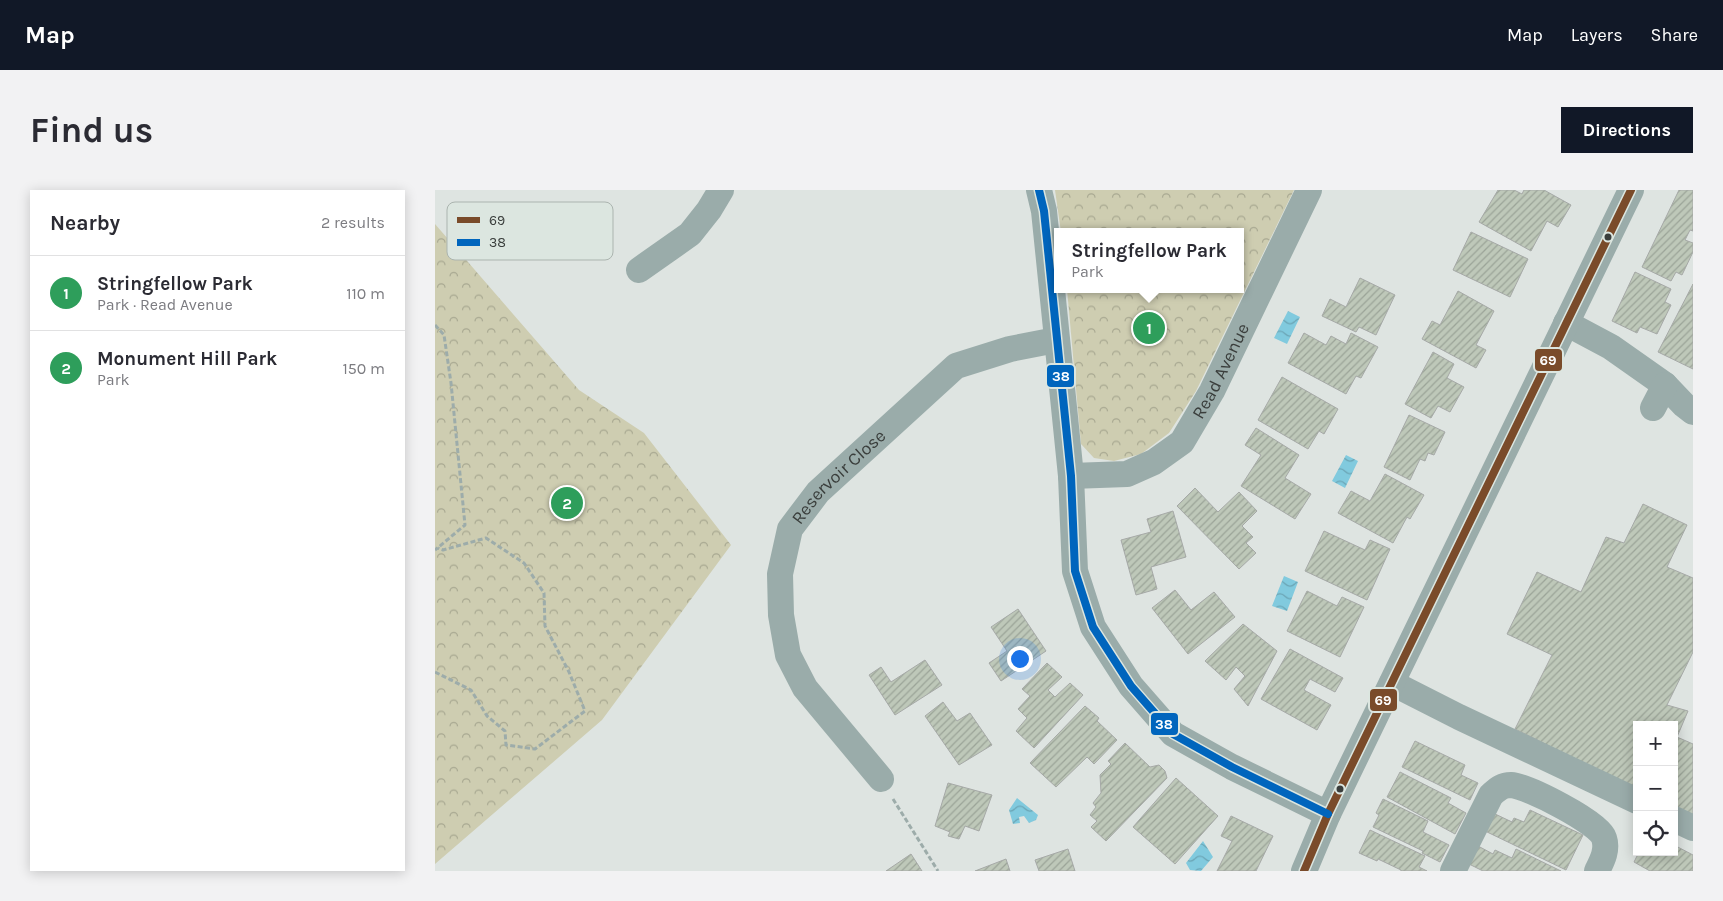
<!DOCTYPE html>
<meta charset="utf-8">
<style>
body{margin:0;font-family:Karla,sans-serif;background:#f2f2f3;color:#2b2b33}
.controls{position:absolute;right:15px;bottom:15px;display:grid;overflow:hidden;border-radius:0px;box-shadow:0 2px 12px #0003}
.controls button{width:45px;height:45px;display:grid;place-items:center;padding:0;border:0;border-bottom:1px solid #e1e1e2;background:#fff;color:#2b2b33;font:25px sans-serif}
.you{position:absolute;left:584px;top:468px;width:18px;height:18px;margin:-12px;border:4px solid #fff;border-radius:50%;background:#1a73e8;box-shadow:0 0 0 8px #1a73e833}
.badge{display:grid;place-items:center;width:32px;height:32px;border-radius:50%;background:#111827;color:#fff;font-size:16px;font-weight:700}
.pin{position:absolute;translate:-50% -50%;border:2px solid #fff;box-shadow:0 1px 5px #0006}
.popup{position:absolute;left:619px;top:38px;width:190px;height:65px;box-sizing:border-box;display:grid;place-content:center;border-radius:0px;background:#fff;filter:drop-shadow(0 1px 4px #0005);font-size:16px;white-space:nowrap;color:#7c7c81}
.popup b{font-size:19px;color:#2b2b33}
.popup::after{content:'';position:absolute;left:50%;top:100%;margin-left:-10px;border:10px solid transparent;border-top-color:#fff}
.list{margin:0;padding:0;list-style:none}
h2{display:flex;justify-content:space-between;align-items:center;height:65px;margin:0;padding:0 20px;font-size:21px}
h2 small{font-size:16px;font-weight:400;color:#7c7c81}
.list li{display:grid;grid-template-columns:32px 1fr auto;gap:15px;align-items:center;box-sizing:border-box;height:75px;padding:0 20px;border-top:1px solid #e1e1e2}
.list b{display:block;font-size:19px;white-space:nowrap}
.list p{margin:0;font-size:16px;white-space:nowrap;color:#7c7c81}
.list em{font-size:16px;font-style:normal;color:#7c7c81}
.icon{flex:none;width:28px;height:28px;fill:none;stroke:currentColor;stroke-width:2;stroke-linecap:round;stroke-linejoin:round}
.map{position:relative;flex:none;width:1258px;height:681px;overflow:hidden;border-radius:0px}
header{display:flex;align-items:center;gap:30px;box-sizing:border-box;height:70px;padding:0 25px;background:#111827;color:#fff}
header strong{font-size:24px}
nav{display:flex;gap:28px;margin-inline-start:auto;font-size:18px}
.intro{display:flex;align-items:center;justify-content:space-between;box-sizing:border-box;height:120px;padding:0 30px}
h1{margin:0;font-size:35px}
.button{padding:12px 22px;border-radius:0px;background:#111827;color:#fff;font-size:18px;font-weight:700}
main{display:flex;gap:30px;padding:0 30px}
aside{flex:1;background:#fff;border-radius:0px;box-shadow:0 2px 12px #0003}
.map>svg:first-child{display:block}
.park{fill:url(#park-crowns)}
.water{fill:url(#water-waves)}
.building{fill:url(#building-hatch);stroke:#a6a9a7}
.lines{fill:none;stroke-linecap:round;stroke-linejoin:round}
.path{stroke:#9dacaa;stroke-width:3;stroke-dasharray:5 2.5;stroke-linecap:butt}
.minor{stroke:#9aacaa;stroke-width:26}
.bus-1-casing{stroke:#dce6e0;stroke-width:11}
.bus-2-casing{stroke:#dce6e0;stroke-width:11}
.bus-1{stroke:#7a4b2a;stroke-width:8}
.bus-2{stroke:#0065bd;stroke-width:8}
.bus-dot{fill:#3a3e3c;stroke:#dce6e0;stroke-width:2}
.labels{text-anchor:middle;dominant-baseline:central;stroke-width:4.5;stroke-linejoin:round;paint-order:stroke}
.street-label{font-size:18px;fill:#3a3e3c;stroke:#dce6e0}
.key{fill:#dce6e0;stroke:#abb4af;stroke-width:1}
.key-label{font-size:14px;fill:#3a3e3c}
.line-badge{stroke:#dce6e0;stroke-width:2}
.badge-label{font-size:14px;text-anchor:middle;font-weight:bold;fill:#fff}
</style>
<header>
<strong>Map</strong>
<nav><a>Map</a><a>Layers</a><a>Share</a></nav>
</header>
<div class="intro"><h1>Find us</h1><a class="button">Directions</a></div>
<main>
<aside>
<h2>Nearby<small>2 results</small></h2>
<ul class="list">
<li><span class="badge" style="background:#2e9e5b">1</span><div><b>Stringfellow Park</b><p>Park · Read Avenue</p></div><em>110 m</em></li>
<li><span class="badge" style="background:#2e9e5b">2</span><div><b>Monument Hill Park</b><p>Park</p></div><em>150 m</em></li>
</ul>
</aside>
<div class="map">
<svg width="1258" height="681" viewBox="0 0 1258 681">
<defs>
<pattern id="park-crowns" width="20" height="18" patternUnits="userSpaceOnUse" patternTransform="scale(1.25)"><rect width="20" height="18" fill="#cecdb1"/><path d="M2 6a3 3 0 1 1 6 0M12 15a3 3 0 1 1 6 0" fill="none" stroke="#a8a891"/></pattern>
<pattern id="water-waves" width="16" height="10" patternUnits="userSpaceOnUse" patternTransform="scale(1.25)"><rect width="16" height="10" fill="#81cade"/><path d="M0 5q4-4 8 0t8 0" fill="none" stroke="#6ba5b5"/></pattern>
<pattern id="building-hatch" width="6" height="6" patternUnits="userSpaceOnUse" patternTransform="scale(1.25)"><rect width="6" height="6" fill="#bec8b9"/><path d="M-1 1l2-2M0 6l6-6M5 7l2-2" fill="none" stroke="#9ba498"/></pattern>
</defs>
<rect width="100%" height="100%" fill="#dee4e1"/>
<!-- park -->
<path class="park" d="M620 0H859L761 201 734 243 706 264 679 271 659 268 646 254 632 99H805V42H626Z
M0 34 144 200 209 243 296 355 167 530 0 674Z"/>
<!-- water -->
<path class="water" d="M853 121 865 127 852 154 839 148Z
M911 265 923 271 910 298 897 291Z
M849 386 863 392 852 421 837 416Z
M582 608 603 625 601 630 594 633 589 626 584 627 585 633 578 634 574 620Z
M768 651 778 667 766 681 755 680 751 673Z"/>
<!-- building -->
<path class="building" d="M1063 0H1079L1087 4 1089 0H1109L1136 15 1123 37 1112 31 1096 61 1044 32Z
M1244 0H1258V41L1255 40 1250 50 1258 53V62L1247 85 1241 82 1236 91 1207 77Z
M1036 42 1093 69 1075 107 1018 80Z
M1200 82 1236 99 1230 112 1236 115 1222 144 1205 137 1202 143 1177 131Z
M925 88 960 105 941 145 924 137 921 142 887 126 895 109 911 117Z
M1258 94V179L1223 162Z
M1023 101 1059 121 1041 155 1051 160 1041 178 987 149 997 131 1005 135Z
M869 143 891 155 896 146 911 154 916 143 943 157 926 188 921 186 911 204 853 173Z
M998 162 1019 174 1012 188 1029 197 1015 222 1003 216 996 228 970 214Z
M847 187 903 219 889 244 884 241 873 259 823 230Z
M974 225 1010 242 999 265 993 263 990 271 985 269 975 290 949 277Z
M821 238 864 265 850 288 876 304 860 329 806 296 826 265 810 255Z
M950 284 989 305 975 329 972 327 958 353 903 323 916 301 935 311Z
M760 298 783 322 804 302 822 321 807 336 818 347 811 353 821 363 804 379 742 316Z
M1208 314 1252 335 1232 377 1258 388V462L1232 515 1253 521 1242 547 1258 554V626L1239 617V535H1202V599L1080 539 1117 465 1072 444 1102 382 1146 402 1171 347 1189 353Z
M738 321 751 367 716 377 722 399 701 405 686 350 716 342 712 329Z
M889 341 930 360 935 350 955 359 932 410 870 381Z
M740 400 756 420 779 402 800 427 753 464 717 418Z
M872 401 902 416 907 407 929 417 905 467 852 441Z
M583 419 611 461 566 491 554 473 572 461 556 437Z
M808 434 842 461 813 516 799 499 810 486 801 477 791 490 770 471Z
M855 459 908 488 900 502 875 489 869 500 896 515 882 540 826 509Z
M490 470 507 495 460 525 434 485 446 477 456 492Z
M612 473 627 487 613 500 620 507 635 493 648 505 599 558 581 541 592 528 583 519 595 506 587 499Z
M508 512 522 531 535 523 557 555 524 575 490 526Z
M650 516 664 528 662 531 682 550 659 574 652 567 621 597 595 573Z
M980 551 1030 575 1026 585 1043 593 1035 610 967 577Z
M690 553 715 577 724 575 730 581 732 588 671 651 656 637 662 631 655 625 661 617 658 613 666 603 665 585 676 574 673 571Z
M965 582 1016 608 1013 613 1031 623 1020 644 952 607Z
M741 588 783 626 740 674 698 637Z
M513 593 557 605 544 641 530 636 524 649 513 646 515 642 500 636Z
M948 609 993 631 988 642 1014 655 1005 672 987 663 988 661 938 637 944 625 941 623Z
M1095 620 1148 645 1131 680 1050 641 1058 623 1077 632 1079 628 1089 632Z
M796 626 838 646 821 681H782L797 651 786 646Z
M935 640 990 666 984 677 992 681H966V680L943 669 942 671 924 663Z
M1239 655 1258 665V681H1215L1199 672 1204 662H1239Z
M1043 656 1058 664 1060 660 1077 668 1081 659 1126 681H1048L1034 674Z
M633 659 640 681H604L600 670Z
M476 664 487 681H451Z
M571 669 575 681H540Z"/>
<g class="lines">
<!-- path -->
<path class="path" d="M0 135 9 145 16 193 30 335 0 360
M0 482 36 500 52 526 70 541 71 555 100 559 150 521 134 482 110 436 109 403 89 373 51 348 8 360 3 358
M458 609 503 681"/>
<!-- minor -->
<g class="minor">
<path d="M604 0 609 21 636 286 640 381 658 437 696 496 738 544 797 577 893 624"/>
<path d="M204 80 255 44 274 20 286 0"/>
<path d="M1131 133 1176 157 1230 195 1249 215 1258 222"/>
<path d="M1218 218 1230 195"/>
<path id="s1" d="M636 286 692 284 719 272 747 252 777 201 874 0"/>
<path d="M957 493 1024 527 1202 611"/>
<path id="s2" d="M446 589 370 498 353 465 346 425 345 384 355 339 383 302 521 176 575 159 621 150"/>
<path d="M1239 629 1258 638"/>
<path d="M869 681 893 624 1196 0"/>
<path d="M1018 681 1056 605C1063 599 1067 595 1076 595 1092 596 1165 633 1169 648 1173 660 1167 671 1162 681"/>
</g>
<!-- bus-1 casing -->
<g class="bus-1-casing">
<path id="bus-1" d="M869 681 893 624 1196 0"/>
</g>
<!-- bus-2 casing -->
<g class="bus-2-casing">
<path id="bus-2" d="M604 0 609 21 636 286 640 381 658 437 696 496 738 544 797 577 893 624"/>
</g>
<!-- bus-1 -->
<use href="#bus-1" class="bus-1"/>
<!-- bus-2 -->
<use href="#bus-2" class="bus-2"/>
</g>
<!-- markers -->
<g class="bus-dot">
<circle cx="1173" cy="47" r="4.5"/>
<circle cx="905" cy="599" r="4.5"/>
</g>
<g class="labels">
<!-- street labels -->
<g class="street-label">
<text stroke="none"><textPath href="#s1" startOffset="201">Read Avenue</textPath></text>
<text stroke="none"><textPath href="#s2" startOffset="355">Reservoir Close</textPath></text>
</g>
</g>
<!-- legend -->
<rect x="12" y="12" width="166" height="58" rx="8" class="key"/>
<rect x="22" y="27" width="23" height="6" fill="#7a4b2a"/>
<rect x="22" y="49" width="23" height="7" fill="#0065bd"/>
<g class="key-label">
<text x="54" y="35">69</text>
<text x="54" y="57">38</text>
</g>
<g class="line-badge">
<rect x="1099" y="158" width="29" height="24" rx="5" fill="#7a4b2a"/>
<rect x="611" y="174" width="29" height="24" rx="5" fill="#0065bd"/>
<rect x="934" y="498" width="29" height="24" rx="5" fill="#7a4b2a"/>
<rect x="715" y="522" width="29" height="24" rx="5" fill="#0065bd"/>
</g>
<g class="badge-label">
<text x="1113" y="175">69</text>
<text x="626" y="191">38</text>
<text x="948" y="515">69</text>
<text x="729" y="539">38</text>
</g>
</svg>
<div class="controls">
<button>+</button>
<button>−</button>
<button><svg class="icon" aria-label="locate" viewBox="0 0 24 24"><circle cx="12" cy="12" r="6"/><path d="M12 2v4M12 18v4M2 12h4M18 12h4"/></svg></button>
</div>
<div class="you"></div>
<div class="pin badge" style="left:714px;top:138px;background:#2e9e5b">1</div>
<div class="popup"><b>Stringfellow Park</b>Park</div>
<div class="pin badge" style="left:132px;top:313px;background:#2e9e5b">2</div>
</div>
</main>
